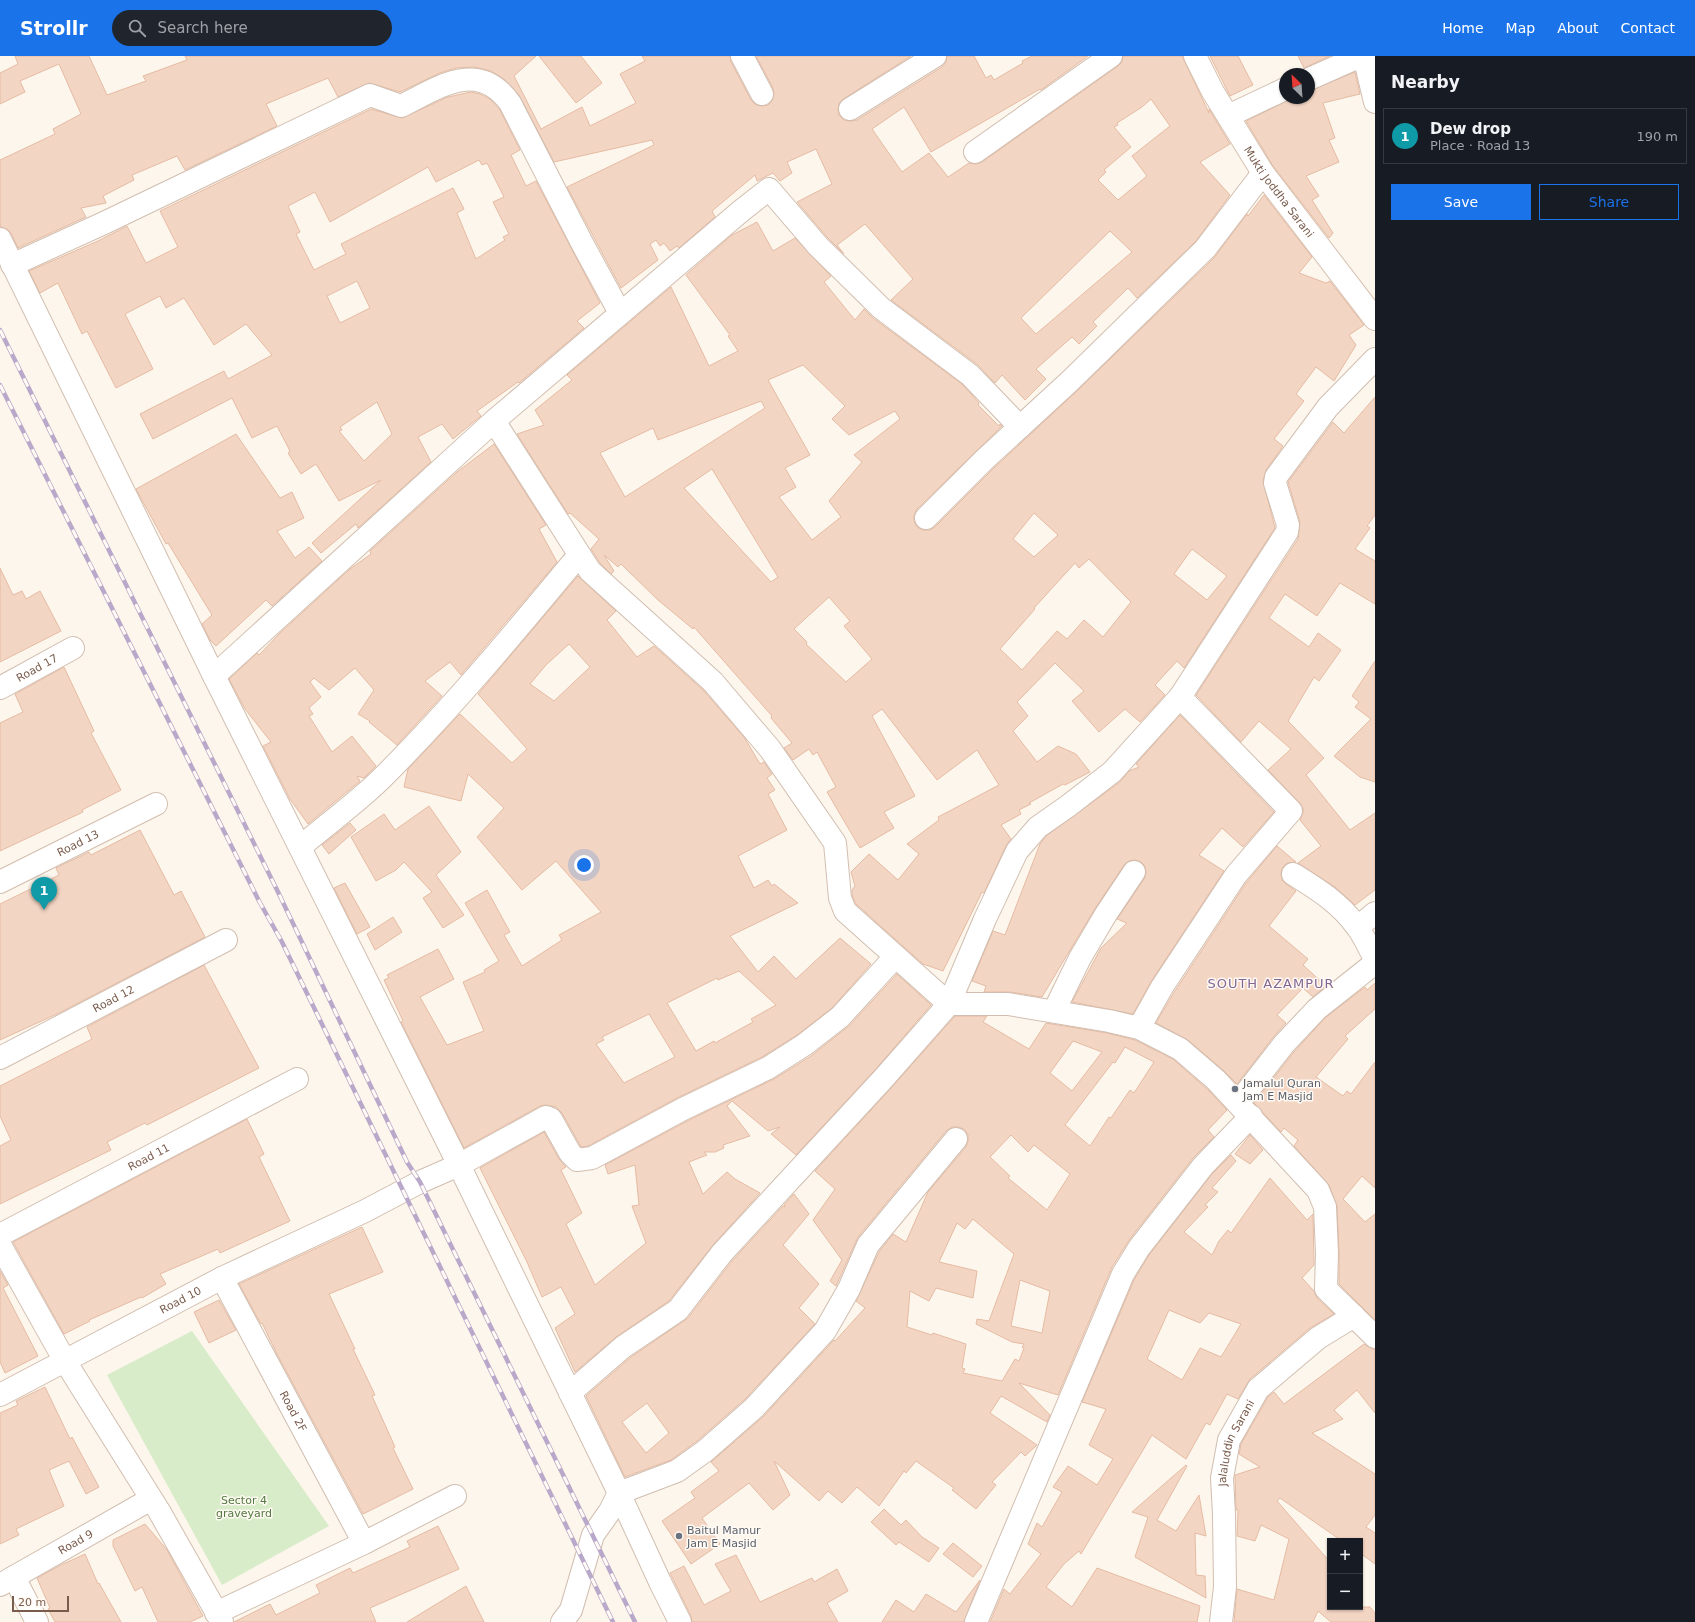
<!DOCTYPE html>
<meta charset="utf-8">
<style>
body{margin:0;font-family:"DejaVu Sans",sans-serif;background:#20242c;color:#f1f3f6}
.controls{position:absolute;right:12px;bottom:12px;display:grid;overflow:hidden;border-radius:0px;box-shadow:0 1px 3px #0004}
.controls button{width:36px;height:36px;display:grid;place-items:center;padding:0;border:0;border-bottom:1px solid #363941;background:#171b24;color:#f1f3f6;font:20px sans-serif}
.compass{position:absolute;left:1279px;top:12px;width:36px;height:36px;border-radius:50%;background:#171b24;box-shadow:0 1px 3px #0004;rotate:335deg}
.scale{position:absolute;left:12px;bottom:10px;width:57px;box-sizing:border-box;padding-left:4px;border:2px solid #7a5c4d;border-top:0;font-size:11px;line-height:14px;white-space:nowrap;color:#7a5c4d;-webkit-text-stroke:3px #fffaf3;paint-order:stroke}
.you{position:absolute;left:584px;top:809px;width:14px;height:14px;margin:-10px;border:3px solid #fff;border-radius:50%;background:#1a73e8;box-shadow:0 0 0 6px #1a73e833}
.badge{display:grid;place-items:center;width:26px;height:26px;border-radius:50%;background:#1a73e8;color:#fff;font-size:13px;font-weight:700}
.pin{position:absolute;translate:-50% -33px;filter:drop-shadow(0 1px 2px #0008)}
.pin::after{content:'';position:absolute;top:21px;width:14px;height:12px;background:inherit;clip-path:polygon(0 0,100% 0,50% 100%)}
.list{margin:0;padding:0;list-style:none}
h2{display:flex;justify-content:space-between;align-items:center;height:52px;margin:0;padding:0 16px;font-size:17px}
h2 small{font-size:13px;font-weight:400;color:#9ea1a6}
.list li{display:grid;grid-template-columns:26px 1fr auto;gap:12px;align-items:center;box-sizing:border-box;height:56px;margin:0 8px 8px;padding:0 8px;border:1px solid #363941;border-radius:0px}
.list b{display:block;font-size:15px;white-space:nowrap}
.list p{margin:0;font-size:13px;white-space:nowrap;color:#9ea1a6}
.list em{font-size:13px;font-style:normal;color:#9ea1a6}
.actions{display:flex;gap:8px;padding:12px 16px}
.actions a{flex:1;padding:9px 0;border:1px solid #1a73e8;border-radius:0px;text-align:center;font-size:14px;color:#1a73e8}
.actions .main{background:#1a73e8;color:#fff}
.icon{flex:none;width:22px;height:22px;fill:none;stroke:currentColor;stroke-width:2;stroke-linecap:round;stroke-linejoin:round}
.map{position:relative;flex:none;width:1375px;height:1566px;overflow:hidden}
header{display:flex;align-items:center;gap:24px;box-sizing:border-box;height:56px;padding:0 20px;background:#1a73e8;color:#fff}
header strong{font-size:19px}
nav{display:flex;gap:22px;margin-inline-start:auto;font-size:14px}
.search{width:280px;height:36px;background:#20242c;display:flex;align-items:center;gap:10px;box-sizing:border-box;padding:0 14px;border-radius:22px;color:#9ea1a6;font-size:15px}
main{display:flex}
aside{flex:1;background:#171b24}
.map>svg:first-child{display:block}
.green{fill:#d8ecc9}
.building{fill:#f3d5c3;stroke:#e6bba3;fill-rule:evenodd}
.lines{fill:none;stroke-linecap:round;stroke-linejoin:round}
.street-casing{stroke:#d1beb0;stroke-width:24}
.secondary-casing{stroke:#d6c0b0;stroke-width:24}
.street{stroke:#fff;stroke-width:22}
.secondary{stroke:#fff;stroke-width:22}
.rail-casing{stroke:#b9a8c9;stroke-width:4.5}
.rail{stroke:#fffaf3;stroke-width:3;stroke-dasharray:9;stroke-linecap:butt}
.worship-dot{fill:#6b7280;stroke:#fffaf3;stroke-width:1.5}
.labels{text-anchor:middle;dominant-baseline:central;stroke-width:3;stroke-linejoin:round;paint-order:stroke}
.street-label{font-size:11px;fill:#7a5c4d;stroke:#fffaf3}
.worship-label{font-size:11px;fill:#5b616d;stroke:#fffaf3;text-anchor:start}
.park-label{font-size:11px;fill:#537a41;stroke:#fffaf3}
.quarter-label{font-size:13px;letter-spacing:1px;fill:#846695;stroke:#fffaf3}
</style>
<header>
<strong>Strollr</strong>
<div class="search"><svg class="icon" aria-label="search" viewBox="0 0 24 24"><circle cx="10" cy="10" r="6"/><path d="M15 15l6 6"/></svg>Search here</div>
<nav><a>Home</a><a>Map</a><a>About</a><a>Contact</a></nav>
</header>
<main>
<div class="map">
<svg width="1375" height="1566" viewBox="0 0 1375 1566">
<rect width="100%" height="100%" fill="#fdf6ec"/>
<!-- green -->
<path class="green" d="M192 1275 329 1470 222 1529 107 1319Z"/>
<!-- building -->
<path class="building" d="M15 0H89L107 39 146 25 143 20 187 4 185 0H536L514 20 541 73 582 51 590 70 636 47 620 18 645 5 642 0H730L731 6 751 44 756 49 762 50 768 49 772 45 774 38 773 32 756 0H911L843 43 839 47 838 54 839 59 844 64 850 65 857 64 942 11 946 6 947 0H974L986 22 991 19 994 24 1023 7 1022 5 1032 0H1088L1041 34 1040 33 931 96 904 51 872 73 902 116 929 97 948 121 969 107 976 108 982 106 1118 10 1122 6 1123 0H1182L1209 57V53L1230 88 1200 106 1230 139 1196 185 1137 242 1128 232 1093 266 1097 270 1079 288 1072 281 1036 313 1046 323 1025 344 1002 319 995 327 978 309 891 244 913 223 865 168 837 189 844 198 827 181 797 146 832 128 816 93 787 106 792 117 780 125 773 117 757 125 755 119 712 155 715 161 679 192 677 190 670 195 664 187 660 190 656 184 650 188 658 204 621 232 567 131 654 89 652 84 554 106 519 39 504 23 491 15 474 11 456 12 440 17 400 36 369 27 338 41 328 22 266 48 277 70 185 114 177 100 132 119 134 124 103 140 106 147 81 152 86 161 18 192 11 177 7 173 1 171 0 168V104L55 78 53 73 81 58 59 8 20 25 25 36 0 48V17L18 8ZM1151 43 1170 70 1132 100 1147 120 1118 144 1098 124 1106 116 1104 114 1131 91 1114 71 1118 69 1117 67 1142 51ZM1110 175 1132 196 1036 278 1021 262Z
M539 0H581L602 27 576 47Z
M1210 0H1238L1253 29 1230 40Z
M1298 0H1330L1304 12Z
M1355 16 1360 38 1323 47 1335 82 1329 84 1339 106 1306 120 1319 140 1312 144 1333 177 1329 182 1273 110 1246 65 1293 42H1309V35Z
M471 36 480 38 490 43 500 54 520 94 511 99 526 130 536 125 600 247 577 265 584 272 519 327 518 326 477 355 481 360 453 383 442 368 418 381 431 406 358 472 356 468 321 497 312 487 381 424 339 445 316 408 301 418 288 397 290 395 277 370 252 382 232 342 153 383 140 358 224 315 228 323 272 299 246 268 214 289 184 242 166 252 160 240 125 258 153 313 116 332 87 275 82 278 58 227 40 237 29 215 98 185 127 170 146 207 178 191 160 155 371 53 402 62 448 41ZM479 104 482 109 487 107 504 141 493 146 509 178 503 181 505 184 476 203 457 157 464 153 453 132 341 188 346 198 314 214 296 178 300 176 288 150 315 136 330 166 428 111 436 126ZM357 225 370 252 340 267 327 240ZM377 346 392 378 364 405 339 375 342 374 340 371Z
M1264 139 1312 201 1299 217 1326 227 1330 225 1364 269 1349 279 1356 289 1334 325 1316 311 1296 338 1304 345 1274 383 1283 390 1266 414 1263 425 1275 472 1184 612 1177 605 1155 629 1165 639 1140 666 1125 653 1099 676 1072 645 1084 635 1055 607 1017 646 1028 660 1013 675 1037 706 1058 690 1076 698 1090 716 1065 729 1063 728 1029 747 1031 748 1019 754 1021 758 1001 769 1011 783 1006 790 984 837 982 836 943 915 923 908 856 848 852 839V834L855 830 851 816 869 798 898 824 919 798 907 788 939 764 938 761 999 729 977 694 937 724 882 653 872 660 915 740 884 756 894 772 860 792 827 736 836 731 817 696 813 699 809 693 793 704 784 692 792 687 771 662 772 660 694 571 693 573 658 544 621 508 618 511 604 499 614 515 611 518 600 507 591 493 599 483 570 457 568 458 517 378 544 369 535 354 572 324 567 319 671 231 709 310 738 295 728 280 730 279 686 219 732 179 757 166 773 195 795 182 831 220 824 226 855 264 864 253 873 262 962 328 979 347 978 349 999 370 1000 368 1002 370 917 453 914 459V465L917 471 923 474H930L935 471 993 413 1078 334 1214 202 1247 158 1248 160ZM803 309 845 350 832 363 849 379 895 355 900 363 854 399 862 406 829 445 841 461 812 484 779 441 796 431 785 412 810 399 768 324ZM761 345 765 352 625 441 600 397 653 372 658 384ZM712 413 778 521 771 526 684 432ZM1034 457 1058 479 1034 501 1013 483ZM1192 493 1227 520 1207 544 1174 518ZM1089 503 1131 546 1103 581 1084 564 1067 583 1057 575 1022 614 1000 593 1035 553 1034 552 1075 507 1079 512ZM829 541 850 565 844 570 872 603 846 626 806 588 807 586 794 573Z
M1375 341V459L1367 470 1370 472 1355 493 1375 505V548L1340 527 1317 560 1285 538 1269 562 1309 591 1318 577 1341 594 1319 625 1314 621 1288 665 1324 702 1306 719 1350 774 1375 757V834L1355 849 1335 831 1298 807 1321 790 1300 764 1303 757V752L1300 747 1268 714 1291 693 1259 665 1241 686 1196 639 1298 483 1300 466 1288 426 1333 366 1344 377Z
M236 378 280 442 292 436 304 462 277 475 295 502 309 491 322 505 272 550 266 544 216 590 210 584 202 568 212 559 168 487 166 488 136 433Z
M494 388 546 469 539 473 557 506 461 619 450 606 425 625 442 640 397 689 369 666 370 665 358 658 374 634 355 612 329 634 314 622 310 626 321 641 309 652 313 658 309 660 332 696 352 680 376 710 364 722 357 720 360 725 308 768 290 743 263 690 271 686 245 653 229 623 257 597 259 599 279 578 350 513 371 498 370 495 457 416Z
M0 512 13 539 22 535 26 543 40 535 61 575 0 606Z
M578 520 616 555 607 564 637 601 654 590 704 635 744 681 760 708 764 706 772 718 767 722 775 734 768 738 787 774 738 800 754 832 768 824 772 830 774 828 798 847 730 880 758 916 774 900 796 923 840 882 871 908 832 952 797 979 762 1001 677 1042 588 1090 581 1091 580 1089 562 1057 556 1051 546 1049 540 1050 464 1092 401 966 403 965 384 924 389 922 387 919 438 893 454 923 420 941 447 989 484 975 463 926 485 916 484 914 499 905 465 847 487 834 510 876 504 879 522 910 562 884 559 879 601 856 556 805 522 834 477 781 504 752 468 718 461 745 404 731 408 713 460 658 512 707 527 693 478 638ZM569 588 590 611 554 645 530 628 546 609ZM739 915 776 949 751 963 753 966 715 987 714 985 696 995 667 947 717 922 718 924ZM649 958 675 1001 624 1027 596 988 604 984 602 981Z
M1375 605V726L1360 721 1334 700 1371 663 1355 651 1359 646 1352 640Z
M64 611 94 675 91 677 121 734 82 754 83 756 0 795V667L23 656 15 638Z
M1180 659 1274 756 1243 791 1222 772 1199 799 1224 815 1152 924 1133 958 1072 946 1101 892 1127 867 1117 863 1144 823 1146 817 1145 810 1141 806 1135 804 1129 805 1124 809 1094 854 1042 941 1010 936H984L986 930 972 925 993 875 1005 879 1040 788 1046 780 1120 726 1129 715 1139 711 1136 708Z
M429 750 461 796 436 819 464 859 443 872 423 842 432 836 404 806 396 814 376 825 351 781 384 758 395 774Z
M350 767 356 774 329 798 322 789Z
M140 774 174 839 181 835 205 881 59 957 0 984V848L59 819 56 812 89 796 91 799Z
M1277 790 1296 806 1287 807 1282 812 1281 818 1282 824 1286 828 1296 835 1269 870 1308 903 1303 909 1326 930 1313 941 1303 932 1277 959 1286 967 1274 980 1237 1028 1224 1015 1188 984 1156 967 1173 938 1246 827Z
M345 827 370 871 357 878 334 832Z
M393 861 402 876 375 894 367 878Z
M204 909 259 1012 147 1069 145 1067 107 1086 111 1094 0 1148V1090L11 1084 0 1060V1030L92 983 87 971Z
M897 918 931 949 874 1015 796 1099 771 1078 780 1071 768 1075 732 1045 727 1050 750 1080 723 1089 724 1092 715 1096H704L707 1099 689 1106 703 1138 727 1116 735 1123 760 1137 713 1189 669 1245 616 1281 575 1316 555 1272 575 1258 561 1231 542 1241 527 1206 480 1112 544 1076 559 1103 566 1111 561 1114 582 1157 566 1168 595 1229 646 1187 632 1150 639 1149 635 1109 608 1118 605 1109 689 1064 774 1023 811 1000 849 970Z
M1375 927V953L1345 980 1348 983 1316 1021 1343 1040 1347 1035 1351 1038 1375 1006V1132L1362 1120 1343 1143 1365 1166 1375 1158V1264L1339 1228V1196L1337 1150 1329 1129 1294 1090 1298 1084 1284 1072 1281 1076 1254 1047 1294 996 1325 962 1365 931 1367 934Z
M955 960H987L983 966 1029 993 1046 967 1107 977 1135 984 1173 1003 1207 1033 1227 1054 1208 1074 1214 1081 1193 1102 1129 1184 1112 1211 1058 1339 1019 1327 1050 1359 1047 1366 1001 1340 990 1357 1037 1389 1025 1400 1021 1396 992 1426 996 1429 976 1453 952 1434 954 1432 916 1405 906 1417 904 1415 879 1450 857 1431 842 1447 828 1435 819 1445 774 1405 790 1439 773 1454 749 1427 702 1462 720 1488 691 1508 662 1465 695 1442 691 1436 719 1415 711 1406 763 1361 834 1284 835 1285 865 1252 856 1245 879 1196 893 1178 906 1186 928 1136 966 1091 968 1085V1079L964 1073 958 1071H952L946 1075 858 1181 836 1230 830 1225 842 1204 813 1164 835 1133 815 1115 892 1031ZM1073 985 1102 996 1072 1035 1050 1017ZM1125 991 1154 1006 1134 1037 1130 1034 1111 1062 1109 1061 1090 1090 1065 1069 1113 1006 1115 1007ZM1011 1079 1028 1096 1034 1089 1070 1118 1047 1154 1008 1122 1010 1120 990 1101ZM973 1163 1014 1198 989 1265 977 1263 976 1268 1012 1286 1024 1288 1022 1291 1024 1292 1019 1305 1015 1303 1002 1325 963 1317 965 1313 962 1312 966 1288 933 1277 932 1279 907 1271 910 1235 929 1245 936 1232 973 1242 977 1215 939 1206 957 1167 965 1173ZM1020 1224 1050 1235 1042 1277 1011 1270Z
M247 1063 264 1098 259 1101 290 1165 220 1197 218 1193 160 1218 166 1228 142 1242 141 1241 89 1264 90 1265 64 1278 13 1186Z
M1250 1079 1263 1094 1250 1108 1235 1098Z
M1231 1099 1236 1105 1212 1132 1218 1136 1205 1149 1208 1151 1184 1176 1212 1199 1219 1185 1228 1174 1231 1177 1270 1122 1307 1164 1313 1158 1314 1209 1302 1222 1314 1235 1317 1242 1334 1258 1310 1272 1250 1323 1238 1343 1227 1338 1210 1369 1206 1367 1186 1403 1152 1379 1081 1498 1079 1495 1064 1508 1046 1531 1072 1551 1097 1512 1200 1550 1197 1566H990L1004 1533 1010 1538 1041 1498 1028 1488 1037 1467 1042 1471 1062 1436 1053 1431 1068 1410 1097 1429 1113 1403 1089 1389 1106 1353 1082 1346 1134 1224 1149 1199 1212 1118ZM1169 1254 1200 1267 1209 1257 1241 1268 1221 1301 1200 1292 1182 1324 1147 1303Z
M794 1138 809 1158 783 1189 819 1228 799 1252 815 1268 745 1343 697 1385 671 1404 625 1421 586 1340 631 1301 688 1262 732 1205 783 1150 785 1151 784 1149ZM647 1347 669 1377 646 1397 622 1366Z
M362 1171 383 1216 329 1238 355 1293H353L375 1339 372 1340 395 1391 393 1392 413 1433 363 1458 277 1298 262 1267 261 1268 239 1228Z
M0 1215 8 1229 3 1232 38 1300 5 1317 0 1306Z
M219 1244 236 1274 209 1287 194 1256Z
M1364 1288 1372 1293H1375V1357L1357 1334 1334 1354 1343 1363 1312 1377 1375 1418V1459L1366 1471 1375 1477V1508L1360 1497V1485H1342L1280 1442 1277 1445 1330 1506V1551H1370L1375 1557V1566H1331L1318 1555 1313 1566H1234L1237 1533 1274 1544 1289 1483 1261 1469 1255 1485 1237 1480 1238 1454H1236L1235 1419 1260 1411 1239 1398 1241 1388 1268 1341 1274 1336 1284 1348Z
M45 1331 70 1383 72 1381 99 1431 86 1438 69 1405 49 1414 64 1450 16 1473 19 1479 0 1488V1357L18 1349 16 1345Z
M1186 1409 1187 1410 1157 1464 1176 1475 1199 1439 1206 1480 1195 1477 1196 1519 1205 1520 1206 1542 1135 1501 1148 1461 1132 1456Z
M884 1453 901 1469 906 1464 922 1481 939 1492 929 1506 899 1486 896 1489 871 1466Z
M145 1468 167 1494 203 1560 190 1566H158L142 1531 135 1535 113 1490V1484Z
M438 1470 459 1513 370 1552 376 1566H234L270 1548 276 1559 320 1537 316 1529 350 1512 353 1517 410 1491 407 1485Z
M953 1487 982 1510 973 1521 943 1498Z
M85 1498 98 1528 99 1527 121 1566H55L48 1553 50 1552 37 1522 61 1509Z
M736 1499 760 1546 812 1522 814 1526 837 1513 848 1535 827 1547 838 1566H692L691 1560 670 1517 684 1510 704 1549 731 1535 715 1508Z
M980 1524 964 1566H882L896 1544 914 1556 926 1538 956 1556Z
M466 1530 484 1566H407Z"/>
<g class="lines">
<!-- street casing -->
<g class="street-casing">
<g id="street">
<path d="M742 0 762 38"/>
<path d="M1364 0 1375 46"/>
<path d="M1309 23 1361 0"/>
<path d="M850 53 935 0"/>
<path d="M1228 60 1285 33"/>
<path d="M975 96 1111 0"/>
<path d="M0 183 214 620 459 1109 619 1437 660 1526 680 1566"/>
<path d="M12 209 104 167 370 39 401 50C438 32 478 2 510 47L582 187 620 257"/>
<path d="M1020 371 970 319 881 252 818 190 769 133 741 155 494 365 590 515 713 626 770 693 835 787 840 842 845 855 949 948H1008L1109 965 1139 972 1180 993 1216 1024 1318 1134 1325 1151 1327 1197 1326 1233 1375 1281"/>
<path d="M926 462 984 404 1070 325 1205 193 1263 117"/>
<path d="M214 620 494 365"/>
<path id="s1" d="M0 632 73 592"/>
<path d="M300 791C327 768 358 746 383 721 453 651 516 575 579 499"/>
<path d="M1293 818C1317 833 1340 847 1357 871 1364 880 1369 892 1375 903"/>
<path id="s2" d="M0 826 156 748"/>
<path d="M1358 871 1375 857"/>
<path d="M1054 955 1080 902 1106 858 1134 816"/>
<path d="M1139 972 1162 931 1236 819 1291 755 1180 641"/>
<path id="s3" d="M0 1002 226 884"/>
<path d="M1238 1047 1284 988 1317 953 1375 907"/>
<path id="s4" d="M0 1179 297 1023"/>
<path d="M0 1189 65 1305 159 1455 222 1566"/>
<path id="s5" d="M222 1222 364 1487"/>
<path d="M570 1337 623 1291 678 1254 722 1197 883 1023 949 948 985 863 1017 795 1038 771 1068 750 1112 716 1180 641 1287 476 1288 469 1275 427 1276 421 1328 351 1375 303"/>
<path id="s6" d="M0 1339 222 1222 365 1155 420 1126 459 1109 546 1061 551 1063 570 1097 577 1104 592 1102 683 1053 768 1012 804 989 840 961 895 901"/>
<path d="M14 1521 37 1566"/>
<path id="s7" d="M0 1529 151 1443"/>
<path d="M216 1557 364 1487 455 1440"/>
<path d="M562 1566 571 1554 593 1479 610 1455 619 1437 677 1415 705 1395 754 1352 825 1275 849 1233 868 1189 956 1083"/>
<path d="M976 1566 1123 1218 1139 1192 1203 1110 1251 1060"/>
<path id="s8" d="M1221 1566 1225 1531 1224 1458 1222 1422 1229 1384 1258 1333 1318 1282 1354 1260"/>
</g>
</g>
<!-- secondary casing -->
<g class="secondary-casing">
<g id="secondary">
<path id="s9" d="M1195 0 1213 36 1263 117 1375 263"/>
</g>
</g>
<!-- street -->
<use href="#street" class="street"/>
<!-- secondary -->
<use href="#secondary" class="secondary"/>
<!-- rail casing -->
<g class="rail-casing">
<path id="rail" d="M0 274 278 836 407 1106 420 1126 635 1566
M0 329 259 845 282 886 613 1566"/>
</g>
<!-- rail -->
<use href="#rail" class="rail"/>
</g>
<!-- markers -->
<g class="worship-dot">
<circle cx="1235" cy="1033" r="4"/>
<circle cx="679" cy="1480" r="4"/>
</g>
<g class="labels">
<!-- street labels -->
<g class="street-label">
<text stroke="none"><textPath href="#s9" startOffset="160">Mukti Joddha Sarani</textPath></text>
<text stroke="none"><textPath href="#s1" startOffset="42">Road 17</textPath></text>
<text stroke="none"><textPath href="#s2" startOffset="87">Road 13</textPath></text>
<text stroke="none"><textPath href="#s3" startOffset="128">Road 12</textPath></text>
<text stroke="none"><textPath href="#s4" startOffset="168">Road 11</textPath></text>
<text stroke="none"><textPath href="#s6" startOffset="204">Road 10</textPath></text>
<text stroke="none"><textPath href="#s5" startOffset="151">Road 2F</textPath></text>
<text stroke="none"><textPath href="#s8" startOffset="182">Jalaluddin Sarani</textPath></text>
<text stroke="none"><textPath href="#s7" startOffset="87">Road 9</textPath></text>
</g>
<!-- worship labels -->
<g class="worship-label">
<text x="1243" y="1027">Jamalul Quran<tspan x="1243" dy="13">Jam E Masjid</tspan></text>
<text x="687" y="1474">Baitul Mamur<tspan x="687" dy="13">Jam E Masjid</tspan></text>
</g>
<!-- park labels -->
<g class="park-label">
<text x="244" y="1444">Sector 4<tspan x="244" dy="13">graveyard</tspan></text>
</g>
<!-- quarter labels -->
<g class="quarter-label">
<text x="1271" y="927">SOUTH AZAMPUR</text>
</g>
</g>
</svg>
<div class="controls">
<button>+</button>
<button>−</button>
</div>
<svg class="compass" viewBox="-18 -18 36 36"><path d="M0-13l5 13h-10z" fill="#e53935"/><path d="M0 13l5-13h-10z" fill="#9ea1a6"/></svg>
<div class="scale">20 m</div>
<div class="you"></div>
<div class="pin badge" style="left:44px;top:854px;background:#0f9aa8">1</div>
</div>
<aside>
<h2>Nearby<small></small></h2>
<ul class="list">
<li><span class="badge" style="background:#0f9aa8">1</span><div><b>Dew drop</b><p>Place · Road 13</p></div><em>190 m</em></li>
</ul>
<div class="actions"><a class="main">Save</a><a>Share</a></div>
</aside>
</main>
